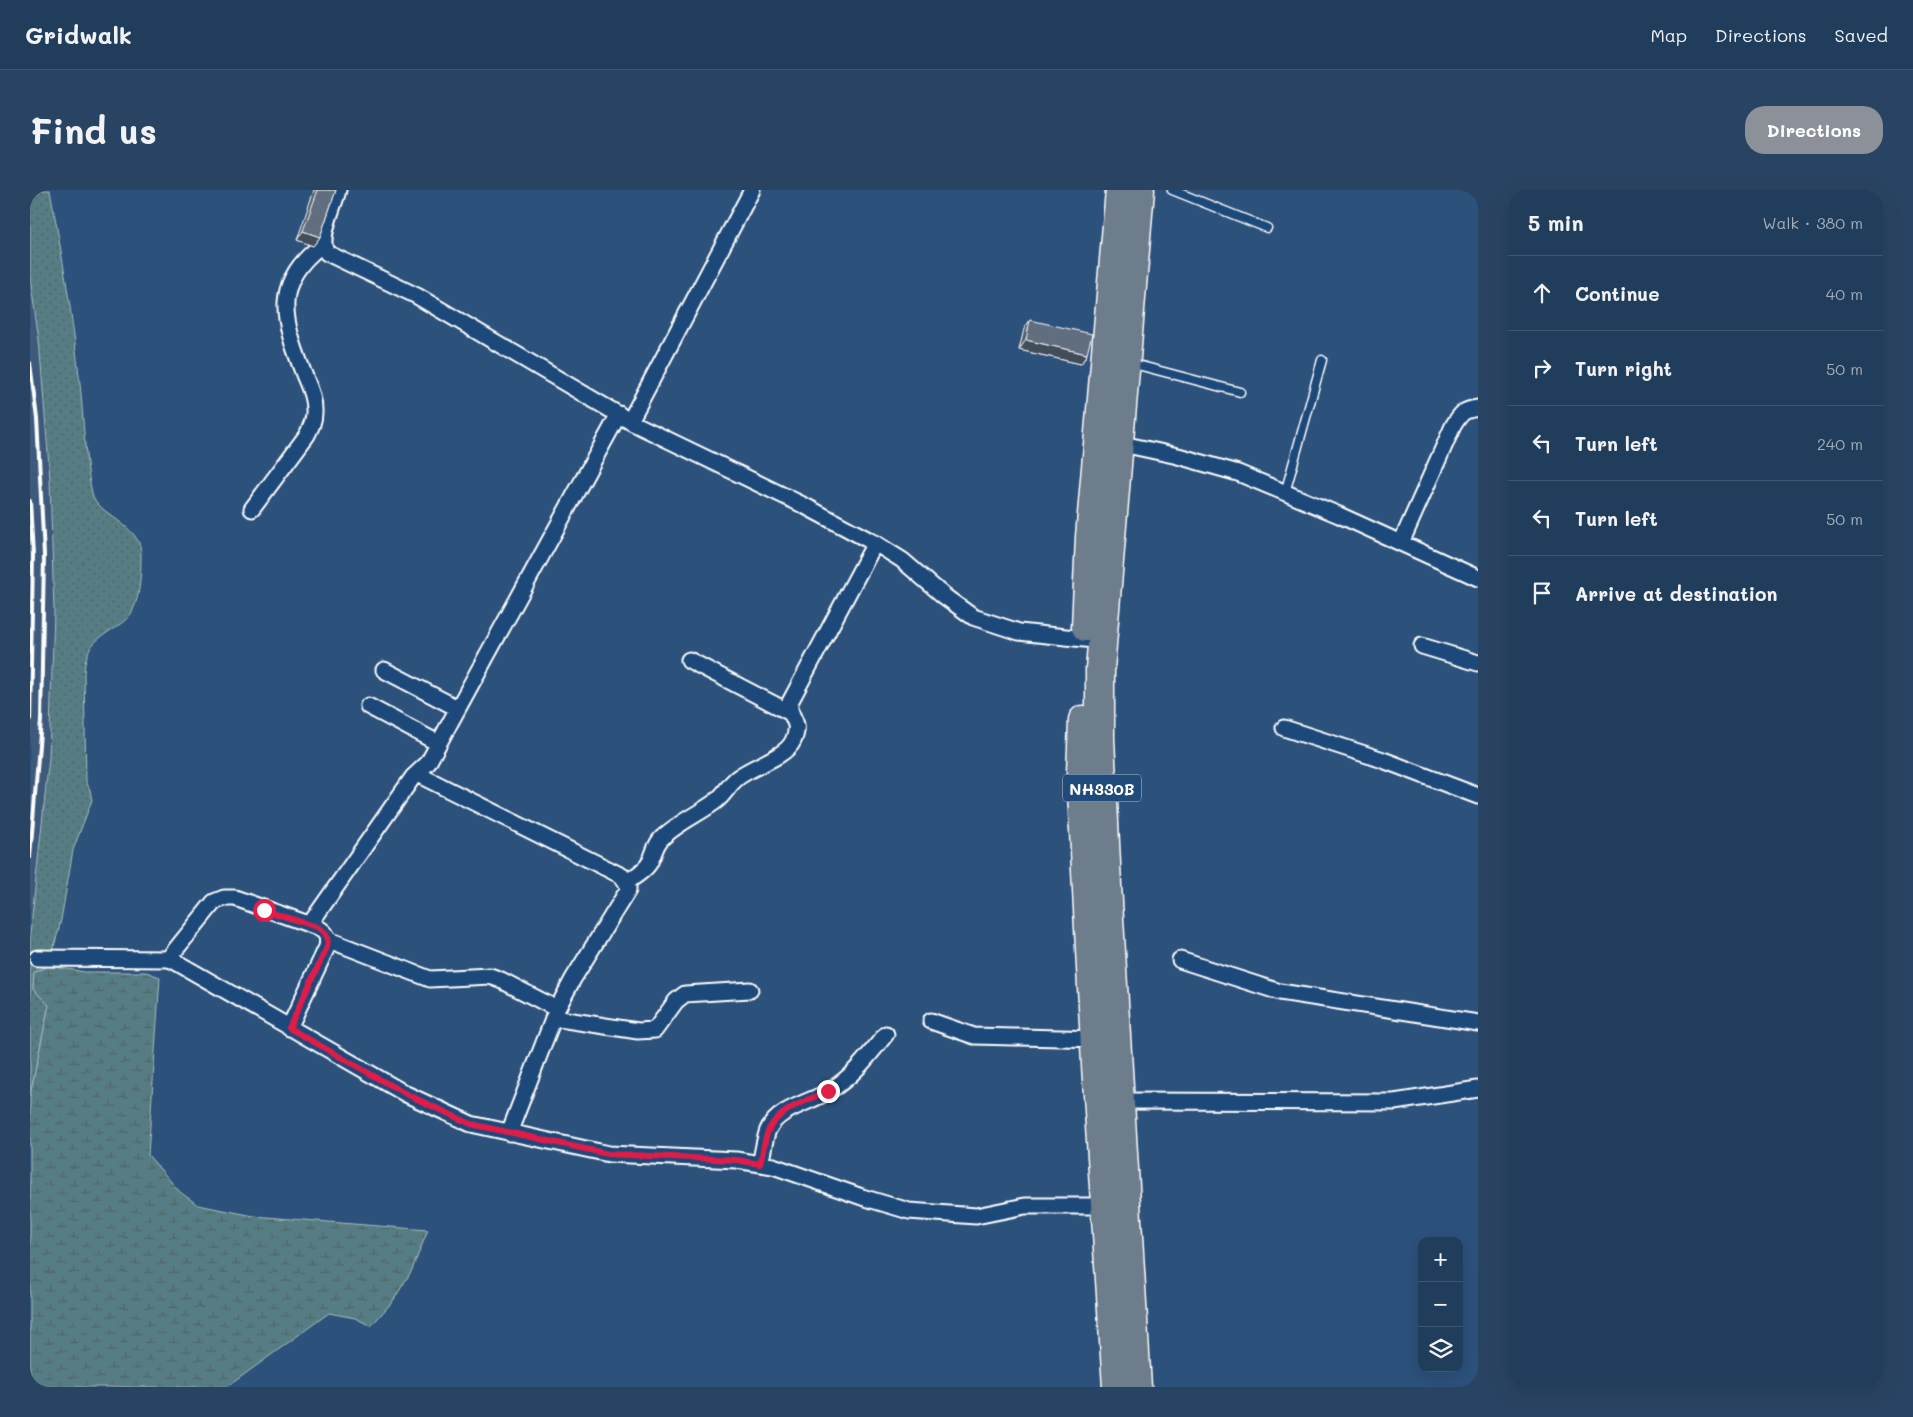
<!DOCTYPE html>
<meta charset="utf-8">
<style>
body{margin:0;font-family:Mali,sans-serif;background:#294462;color:#f1f3f6}
.controls{position:absolute;right:15px;bottom:15px;display:grid;overflow:hidden;border-radius:10px;box-shadow:0 5px 20px #0002}
.controls button{width:45px;height:45px;display:grid;place-items:center;padding:0;border:0;border-bottom:1px solid #3e5672;background:#213d5c;color:#f1f3f6;font:25px sans-serif}
.stop{position:absolute;width:15px;height:15px;margin:-11px;border:4px solid #e11d48;border-radius:50%;background:#fff}
.stop.end{background:#e11d48;border-color:#fff;box-shadow:0 1px 5px #0008}
.list{margin:0;padding:0;list-style:none}
h2{display:flex;justify-content:space-between;align-items:center;height:65px;margin:0;padding:0 20px;font-size:21px}
h2 small{font-size:16px;font-weight:400;color:#a2aebb}
.list li{display:grid;grid-template-columns:32px 1fr auto;gap:15px;align-items:center;box-sizing:border-box;height:75px;padding:0 20px;border-top:1px solid #3e5672}
.list b{display:block;font-size:19px;white-space:nowrap}
.list em{font-size:16px;font-style:normal;color:#a2aebb}
.icon{flex:none;width:28px;height:28px;fill:none;stroke:currentColor;stroke-width:2;stroke-linecap:round;stroke-linejoin:round}
.map{position:relative;flex:none;width:1448px;height:1197px;overflow:hidden;border-radius:20px}
header{display:flex;align-items:center;gap:30px;box-sizing:border-box;height:70px;padding:0 25px;background:#213d5c;border-bottom:1px solid #3e5672}
header strong{font-size:24px}
nav{display:flex;gap:28px;margin-inline-start:auto;font-size:18px}
.intro{display:flex;align-items:center;justify-content:space-between;box-sizing:border-box;height:120px;padding:0 30px}
h1{margin:0;font-size:35px}
.button{padding:12px 22px;border-radius:20px;background:#8c9099;color:#fff;font-size:18px;font-weight:700}
main{display:flex;gap:30px;padding:0 30px}
aside{flex:1;background:#213d5c;border-radius:20px;box-shadow:0 5px 20px #0002}
.map>svg:first-child{display:block}
.built{fill:#3c5a7c}
.grass{fill:url(#grass-dots);stroke:#aabec1}
.wetland{fill:url(#wetland-marsh);stroke:#aabec1}
.lines{fill:none;stroke-linecap:round;stroke-linejoin:round}
.lane-casing{stroke:#fff;stroke-width:11}
.street-casing{stroke:#fff;stroke-width:19}
.highway-casing{stroke:#fff;stroke-width:31}
.lane{stroke:#1f4a7a;stroke-width:8}
.street{stroke:#1f4a7a;stroke-width:15}
.highway{stroke:#6d7d8c;stroke-width:28}
.rail{stroke:#fff;stroke-width:4}
.wall{fill:#535f6e;stroke:#fff}
.shaded-wall{fill:#434d5a;stroke:#fff}
.building{fill:#606e80;stroke:#fff}
.route{stroke:#e11d48;stroke-width:6}
.labels{text-anchor:middle;dominant-baseline:central;stroke-width:4;stroke-linejoin:round;paint-order:stroke}
.shield{fill:#1f4a7a;stroke:#bcc9d7;stroke-width:1}
.shield-label{font-size:16px;font-weight:bold;fill:#fff}
</style>
<header>
<strong>Gridwalk</strong>
<nav><a>Map</a><a>Directions</a><a>Saved</a></nav>
</header>
<div class="intro"><h1>Find us</h1><a class="button">Directions</a></div>
<main>
<div class="map">
<svg width="1448" height="1197" viewBox="0 0 1448 1197">
<defs>
<pattern id="grass-dots" width="8" height="8" patternUnits="userSpaceOnUse" patternTransform="scale(1.25)"><rect width="8" height="8" fill="#567d83"/><path d="M2 2h.1M6 6h.1" fill="none" stroke="#516468" stroke-width="1.8" stroke-linecap="round"/></pattern>
<pattern id="wetland-marsh" width="20" height="14" patternUnits="userSpaceOnUse" patternTransform="scale(1.25)"><rect width="20" height="14" fill="#567d83"/><path d="M1 5h8M5 5V1M11 12h8M15 12V8" fill="none" stroke="#516468"/></pattern>
</defs>
<rect width="100%" height="100%" fill="#2c517b"/>
<filter id="ink" filterUnits="userSpaceOnUse"><feTurbulence type="fractalNoise" baseFrequency=".02" numOctaves="2"/><feDisplacementMap in="SourceGraphic" scale="10" xChannelSelector="R" yChannelSelector="G"/><feConvolveMatrix kernelMatrix="1 2 1 2 8 2 1 2 1" color-interpolation-filters="sRGB"/></filter>
<g filter="url(#ink)">
<!-- built -->
<path class="built" d="M0 88 9 150 20 289 24 422 19 568 0 745Z"/>
<!-- grass -->
<path class="grass" d="M0 0H20C32 64 43 129 50 194 54 231 54 267 62 303 66 324 110 335 111 362 111 380 111 405 102 422 99 428 92 433 86 437 64 451 56 456 54 483L56 591 60 600 62 610 43 660 31 730 19 776 4 782 3 799 19 815 0 906V745L19 568 24 422 20 289 9 150 0 88Z"/>
<!-- wetland -->
<path class="wetland" d="M19 776 55 782H116L130 787 118 965 150 1002 168 1015 224 1026 398 1040 382 1080 363 1111 341 1136 325 1128 299 1123 197 1197H0V906L19 815 3 799 4 782Z"/>
<g class="lines">
<!-- lane casing -->
<g class="lane-casing">
<path id="lane" d="M1142 0 1237 38
M1100 173 1210 202
M1255 303 1292 170"/>
</g>
<!-- street casing -->
<g class="street-casing">
<path id="street" d="M308 0C304 17 287 49 297 63L387 106 603 233 775 316 848 355 872 370 914 406 943 427 989 442 1073 451
M600 231 722 0
M1083 252 1148 266 1208 283 1309 325 1448 388
M222 319 277 245C281 237 284 231 284 223 285 208 278 195 273 182 253 129 241 93 293 54
M1371 353 1423 236C1431 223 1433 220 1448 218
M1392 456 1448 473
M659 470 759 522
M354 480 427 518
M338 516 408 553
M1254 538 1353 570 1448 606
M387 584 592 686 598 695V700L543 789 527 819 479 943
M597 692C604 687 613 682 618 675 624 667 624 655 632 648 647 633 669 624 686 611 694 605 698 596 706 589 721 576 755 568 763 551 773 529 757 529 760 512L845 353
M280 734 383 587 398 573 589 224
M299 750 400 789 460 786 471 790 527 819
M7 768 138 769 144 771 376 904 441 934 579 964 706 970 743 976 832 1007 879 1021 946 1026 995 1016H1082
M138 769 184 712 194 708H205L287 737C296 742 299 746 297 757L259 838
M1150 770 1250 802 1448 833
M523 828 608 841 625 840 646 811 655 804 720 800
M901 831 944 846 1070 849
M1089 911 1364 912 1448 899
M730 974C733 963 734 950 738 940 748 918 780 913 799 901 823 887 839 865 856 844"/>
</g>
<!-- highway casing -->
<g class="highway-casing">
<path id="highway" d="M1056 437 1060 347 1090 0
M1053 530 1051 583 1066 875 1087 1197
M1107 1197 1077 695 1070 548V479L1110 0"/>
</g>
<!-- lane -->
<use href="#lane" class="lane"/>
<!-- street -->
<use href="#street" class="street"/>
<!-- highway -->
<use href="#highway" class="highway"/>
<!-- rail -->
<path class="rail" d="M0 173 7 229 14 365 11 530 0 667
M0 311 3 365 0 531"/>
</g>
<!-- wall -->
<path class="wall" d="M284 0H306L290 47 283 56 267 50Z
M1000 130 1057 164 1051 174 989 160 994 139Z"/>
<!-- shaded-wall -->
<path class="shaded-wall" d="M273 41 290 47 283 56 267 50Z
M996 150 1057 164 1051 174 989 160Z"/>
<!-- building -->
<path class="building" d="M288 0H306L290 47 273 41Z
M1000 130 1062 144 1057 164 996 150Z"/>
</g>
<g class="lines" filter="url(#ink)">
<!-- route -->
<path class="route" d="M234 720 287 737C296 742 299 746 297 757L259 838 376 904 441 934 578 964 706 970 730 974C733 963 734 949 739 939 749 919 779 910 798 901"/>
</g>
<g class="labels">
<!-- shield labels -->
<rect class="shield" x="1033" y="584.5" width="78" height="27" rx="4"/>
<g class="shield-label">
<text x="1072" y="598">NH330B</text>
</g>
</g>
</svg>
<div class="controls">
<button>+</button>
<button>−</button>
<button><svg class="icon" aria-label="layers" viewBox="0 0 24 24"><path d="M12 4l9 5-9 5-9-5zM3 14l9 5 9-5"/></svg></button>
</div>
<div class="stop" style="left:234px;top:720px"></div>
<div class="stop end" style="left:798px;top:901px"></div>
</div>
<aside>
<h2>5 min<small>Walk · 380 m</small></h2>
<ul class="list">
<li><svg class="icon" aria-label="ahead" viewBox="0 0 24 24"><path d="M12 20V5M6 11l6-6 6 6"/></svg><div><b>Continue</b></div><em>40 m</em></li>
<li><svg class="icon" aria-label="right" viewBox="0 0 24 24"><path d="M7 20v-9h11M14 6l5 5-5 5"/></svg><div><b>Turn right</b></div><em>50 m</em></li>
<li><svg class="icon" aria-label="left" viewBox="0 0 24 24"><path d="M17 20v-9H6M10 6l-5 5 5 5"/></svg><div><b>Turn left</b></div><em>240 m</em></li>
<li><svg class="icon" aria-label="left" viewBox="0 0 24 24"><path d="M17 20v-9H6M10 6l-5 5 5 5"/></svg><div><b>Turn left</b></div><em>50 m</em></li>
<li><svg class="icon" aria-label="arrive" viewBox="0 0 24 24"><path d="M6 21V4h12l-3 4 3 4H6"/></svg><div><b>Arrive at destination</b></div></li>
</ul>
</aside>
</main>
